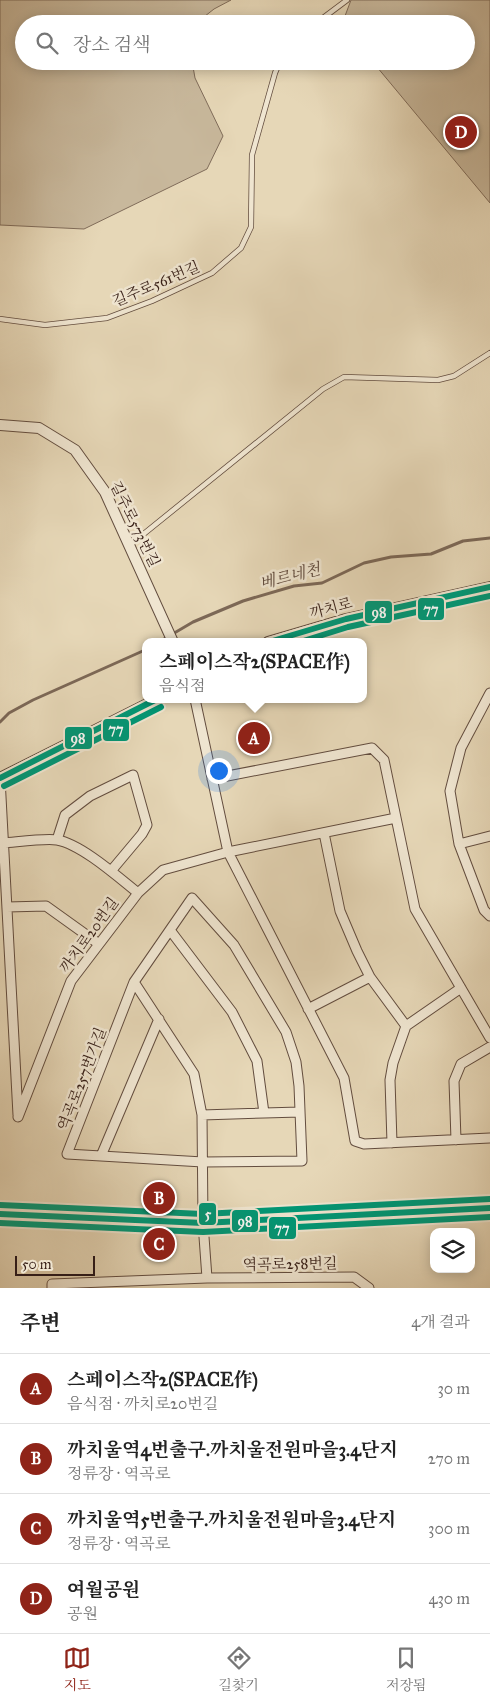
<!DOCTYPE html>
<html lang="ko">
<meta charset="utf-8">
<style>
body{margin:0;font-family:"IM FELL Great Primer","Noto Serif KR",serif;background:#f6f6f6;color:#222}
.controls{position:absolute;right:15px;bottom:15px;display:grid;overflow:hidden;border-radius:10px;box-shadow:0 2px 12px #0003}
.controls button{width:45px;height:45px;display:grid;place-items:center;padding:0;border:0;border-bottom:1px solid #e0e0e0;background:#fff;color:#222;font:25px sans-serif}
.scale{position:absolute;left:15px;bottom:12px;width:80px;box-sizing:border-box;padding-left:5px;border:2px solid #371f17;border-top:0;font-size:14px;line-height:18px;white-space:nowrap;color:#371f17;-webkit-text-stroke:4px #efe5d0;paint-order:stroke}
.you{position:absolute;left:218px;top:770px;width:18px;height:18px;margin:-12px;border:4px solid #fff;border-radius:50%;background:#1a73e8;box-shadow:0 0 0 8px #1a73e833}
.badge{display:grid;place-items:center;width:32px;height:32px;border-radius:50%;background:#8f2418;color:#fff;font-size:16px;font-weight:700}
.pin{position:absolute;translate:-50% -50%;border:2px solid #fff;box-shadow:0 1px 5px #0006}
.popup{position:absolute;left:142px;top:638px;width:225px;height:65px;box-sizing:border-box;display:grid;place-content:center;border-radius:10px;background:#fff;filter:drop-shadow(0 1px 4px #0005);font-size:16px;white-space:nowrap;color:#767676}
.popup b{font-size:19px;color:#222}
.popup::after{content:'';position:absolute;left:50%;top:100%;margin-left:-10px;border:10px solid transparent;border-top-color:#fff}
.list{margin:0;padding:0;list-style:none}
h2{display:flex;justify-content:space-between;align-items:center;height:65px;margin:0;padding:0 20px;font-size:21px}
h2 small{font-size:16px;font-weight:400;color:#767676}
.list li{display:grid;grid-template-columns:32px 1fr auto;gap:15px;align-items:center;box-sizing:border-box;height:70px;padding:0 20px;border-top:1px solid #e0e0e0}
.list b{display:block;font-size:19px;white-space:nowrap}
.list p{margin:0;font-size:16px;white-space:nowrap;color:#767676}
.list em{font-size:16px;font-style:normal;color:#767676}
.icon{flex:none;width:28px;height:28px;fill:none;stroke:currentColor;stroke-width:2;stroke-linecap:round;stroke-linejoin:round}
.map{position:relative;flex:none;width:490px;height:1288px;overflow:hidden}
.search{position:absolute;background:#fff;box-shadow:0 2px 12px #0003;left:15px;right:15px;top:15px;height:55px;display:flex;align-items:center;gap:12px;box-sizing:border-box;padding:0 18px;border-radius:28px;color:#767676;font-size:19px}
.sheet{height:345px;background:#fff}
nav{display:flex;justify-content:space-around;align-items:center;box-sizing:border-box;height:70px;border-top:1px solid #e0e0e0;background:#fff;font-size:14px;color:#767676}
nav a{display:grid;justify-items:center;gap:2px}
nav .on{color:#8f2418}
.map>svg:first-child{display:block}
.green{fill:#c8b89c;stroke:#806c5a}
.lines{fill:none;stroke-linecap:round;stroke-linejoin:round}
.stream{stroke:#7c6857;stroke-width:3}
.service-casing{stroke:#634d3f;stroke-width:6}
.minor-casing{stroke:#634d3f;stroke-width:11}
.tertiary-casing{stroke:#634d3f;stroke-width:12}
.service{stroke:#efe5d0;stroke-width:4.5}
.minor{stroke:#efe5d0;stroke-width:9}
.tertiary{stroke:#efe5d0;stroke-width:10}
.bus-1-casing{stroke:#efe5d0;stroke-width:10}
.bus-2-casing{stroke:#efe5d0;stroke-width:10}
.bus-3-casing{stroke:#efe5d0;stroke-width:10}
.bus-1{stroke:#009775;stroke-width:6}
.bus-2{stroke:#009775;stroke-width:6}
.bus-3{stroke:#009775;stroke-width:6}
.labels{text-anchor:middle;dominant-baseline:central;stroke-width:5;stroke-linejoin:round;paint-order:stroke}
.street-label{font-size:15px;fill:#371f17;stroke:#efe5d0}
.water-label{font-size:16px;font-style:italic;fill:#5f493c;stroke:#efe5d0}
.line-badge{stroke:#efe5d0;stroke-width:2}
.badge-label{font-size:14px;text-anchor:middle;font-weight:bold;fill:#fff}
</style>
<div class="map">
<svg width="490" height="1288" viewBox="0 0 490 1288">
<rect width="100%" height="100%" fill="#e6d7b7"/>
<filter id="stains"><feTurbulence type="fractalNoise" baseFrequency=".004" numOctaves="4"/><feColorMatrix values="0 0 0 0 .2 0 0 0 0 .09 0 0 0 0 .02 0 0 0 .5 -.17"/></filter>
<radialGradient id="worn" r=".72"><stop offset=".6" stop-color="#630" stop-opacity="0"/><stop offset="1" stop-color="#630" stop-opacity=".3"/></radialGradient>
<!-- green -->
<path class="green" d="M0 0H231L214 9 195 24H24V61H192L195 78 223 136 207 169 84 229 0 225Z
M351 0H490V203L372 61H466V24H342Z"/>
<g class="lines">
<!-- stream -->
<path class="stream" d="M159 642 193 622 243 601 294 586 322 583 364 563 391 557 431 554 463 541 490 538
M0 722 9 713 33 700 145 650"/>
<!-- service casing -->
<g class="service-casing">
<path id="service" d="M315 24 347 0
M0 319 45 325 107 318 152 301 212 273 241 248 251 227 252 155 275 73 280 61
M130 545 323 389 344 377 438 380 454 376 490 353"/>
</g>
<!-- minor casing -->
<g class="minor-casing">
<path id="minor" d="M490 693 461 748 450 791 459 844 484 910 490 916
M195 699 228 852 344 1078 355 1141 364 1144 490 1138
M0 778 18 1115
M212 779 372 748 384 760 415 909 490 1038
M324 833 340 911 357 951 370 977 406 1026
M57 840 65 815 90 796 133 775 147 825 142 834 111 871
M3 843C17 842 46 838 57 840 81 844 118 877 138 893
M459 844 490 836
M192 898 234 945 286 1032 296 1062 299 1086 302 1161 203 1162 67 1154 134 982Z
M7 907 46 906 99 944
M170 930 232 1012 257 1061 264 1113 202 1115
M134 982 194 1074 202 1115 203 1223 207 1278
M308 1009 370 977
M264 1113 300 1112
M18 1117 71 981 138 893 163 870 228 852 396 818
M456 1140 454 1081 461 1064 490 1047
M392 1143 390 1080 393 1063 406 1026 461 988
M101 1156 159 1019
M52 1288V1284L207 1278 354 1277 369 1288"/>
</g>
<!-- tertiary casing -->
<g class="tertiary-casing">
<path id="tertiary" d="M0 425 39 428 75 450 105 492 173 642
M268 642 346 619 490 587
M0 778 157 699
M0 1214 203 1223 490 1208"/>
</g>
<!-- service -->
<use href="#service" class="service"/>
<!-- minor -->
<use href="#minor" class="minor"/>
<!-- tertiary -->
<use href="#tertiary" class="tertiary"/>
<!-- bus-1 casing -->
<g class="bus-1-casing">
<path id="bus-1" d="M269 642 346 619 490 587
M0 778 157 699
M0 1214 203 1223 490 1208"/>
</g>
<!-- bus-2 casing -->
<g class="bus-2-casing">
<path id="bus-2" d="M300 642 348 627 490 596
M4 786 161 707
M0 1223 203 1232 490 1217"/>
</g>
<!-- bus-3 casing -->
<g class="bus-3-casing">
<path id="bus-3" d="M0 1205 203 1214 490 1199"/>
</g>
<!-- bus-1 -->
<use href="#bus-1" class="bus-1"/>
<!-- bus-2 -->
<use href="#bus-2" class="bus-2"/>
<!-- bus-3 -->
<use href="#bus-3" class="bus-3"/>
</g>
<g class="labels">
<!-- street labels -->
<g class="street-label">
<text transform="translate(156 284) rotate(-23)">길주로561번길</text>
<text transform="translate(135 524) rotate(64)">길주로573번길</text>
<text transform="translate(331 608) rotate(-15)">까치로</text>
<text transform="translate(89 935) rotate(-54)">까치로20번길</text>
<text transform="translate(82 1079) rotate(-69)">역곡로257번가길</text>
<text transform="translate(290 1264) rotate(-1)">역곡로258번길</text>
</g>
<!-- water labels -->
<g class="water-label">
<text transform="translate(290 576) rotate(-14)">베르네천</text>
</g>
</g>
<g class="line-badge">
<rect x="417" y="597" width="28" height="24" rx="5" fill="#009775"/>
<rect x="364" y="600" width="29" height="24" rx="5" fill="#009775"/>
<rect x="102" y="718" width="28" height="24" rx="5" fill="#009775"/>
<rect x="64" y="726" width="29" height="24" rx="5" fill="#009775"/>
<rect x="198" y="1202" width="19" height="24" rx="5" fill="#009775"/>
<rect x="231" y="1209" width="28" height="24" rx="5" fill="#009775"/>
<rect x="268" y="1216" width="29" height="24" rx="5" fill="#009775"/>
</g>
<g class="badge-label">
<text x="431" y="614">77</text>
<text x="379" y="617">98</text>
<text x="116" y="734">77</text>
<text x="78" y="743">98</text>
<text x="208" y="1219">5</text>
<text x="245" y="1226">98</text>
<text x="282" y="1233">77</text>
</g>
<rect width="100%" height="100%" filter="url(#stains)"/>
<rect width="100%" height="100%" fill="url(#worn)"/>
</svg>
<div class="controls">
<button><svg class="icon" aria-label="layers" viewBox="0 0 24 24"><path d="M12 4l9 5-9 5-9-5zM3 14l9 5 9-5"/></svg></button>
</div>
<div class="scale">50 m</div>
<div class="you"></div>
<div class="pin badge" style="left:254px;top:738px">A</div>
<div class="popup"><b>스페이스작2(SPACE作)</b>음식점</div>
<div class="pin badge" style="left:159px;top:1198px">B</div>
<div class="pin badge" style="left:159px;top:1244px">C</div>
<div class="pin badge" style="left:461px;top:132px">D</div>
<div class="search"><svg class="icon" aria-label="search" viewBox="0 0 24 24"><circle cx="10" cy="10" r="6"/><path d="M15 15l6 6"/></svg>장소 검색</div>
</div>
<section class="sheet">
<h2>주변<small>4개 결과</small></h2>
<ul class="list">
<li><span class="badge">A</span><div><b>스페이스작2(SPACE作)</b><p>음식점 · 까치로20번길</p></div><em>30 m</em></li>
<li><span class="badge">B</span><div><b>까치울역4번출구.까치울전원마을3.4단지</b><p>정류장 · 역곡로</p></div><em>270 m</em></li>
<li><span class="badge">C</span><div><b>까치울역5번출구.까치울전원마을3.4단지</b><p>정류장 · 역곡로</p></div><em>300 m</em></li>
<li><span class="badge">D</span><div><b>여월공원</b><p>공원</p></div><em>430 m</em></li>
</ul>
</section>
<nav>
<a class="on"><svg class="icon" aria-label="map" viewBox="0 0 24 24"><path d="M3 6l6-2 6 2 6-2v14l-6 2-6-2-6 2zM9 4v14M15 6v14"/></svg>지도</a>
<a><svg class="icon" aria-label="directions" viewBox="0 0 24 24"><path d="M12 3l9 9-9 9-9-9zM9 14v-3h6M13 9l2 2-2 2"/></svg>길찾기</a>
<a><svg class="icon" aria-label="saved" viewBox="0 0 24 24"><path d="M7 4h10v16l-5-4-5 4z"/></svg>저장됨</a>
</nav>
